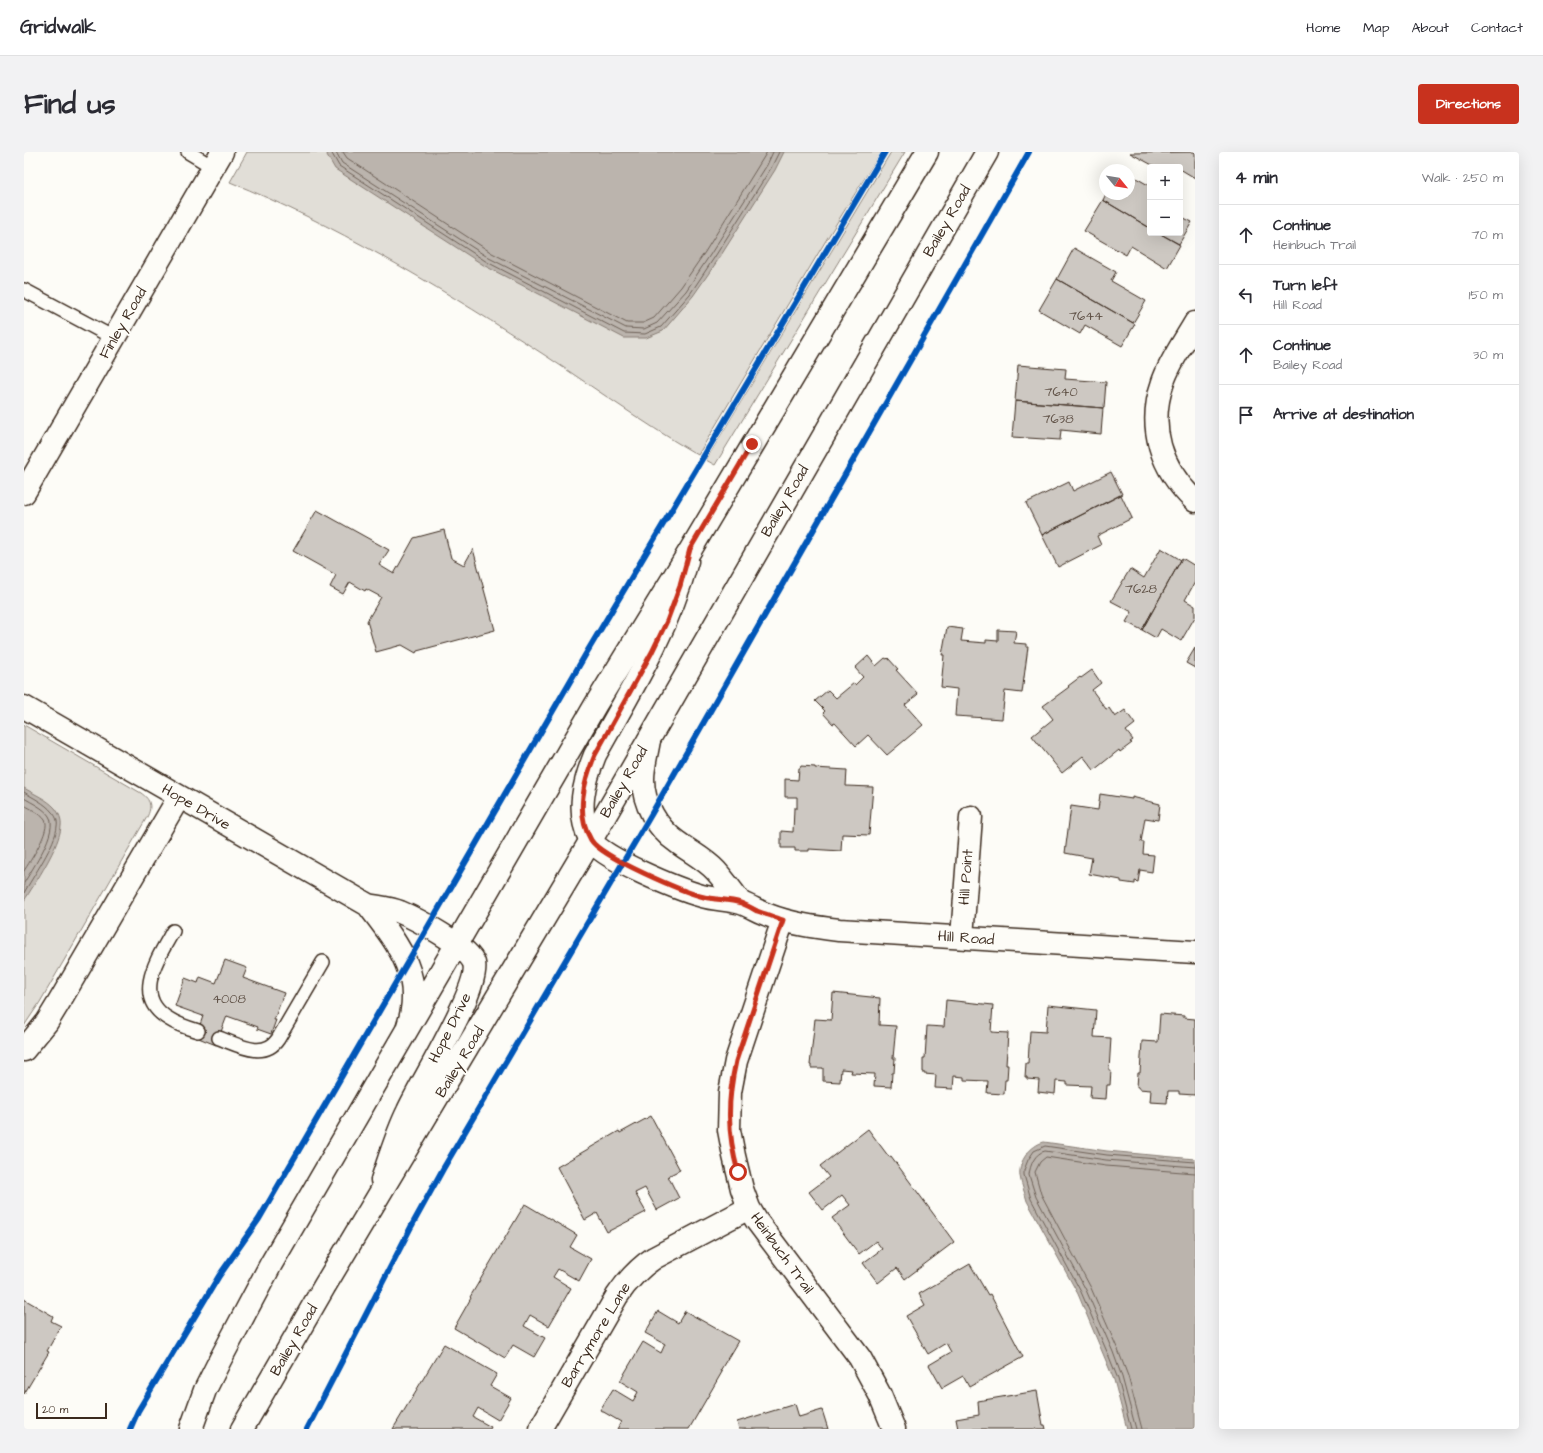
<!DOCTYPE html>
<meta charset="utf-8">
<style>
body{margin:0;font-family:"Architects Daughter",sans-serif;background:#f2f2f3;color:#2b2b33}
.controls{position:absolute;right:12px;top:12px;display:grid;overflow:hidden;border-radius:4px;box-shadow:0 4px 16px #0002}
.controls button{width:36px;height:36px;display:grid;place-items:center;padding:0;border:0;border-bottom:1px solid #e1e1e2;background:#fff;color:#2b2b33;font:20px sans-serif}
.compass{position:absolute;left:1075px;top:12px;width:36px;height:36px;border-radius:50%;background:#fff;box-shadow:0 4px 16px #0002;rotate:120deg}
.scale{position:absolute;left:12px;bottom:10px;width:71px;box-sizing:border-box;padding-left:4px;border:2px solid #3b2a1e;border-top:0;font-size:11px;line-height:14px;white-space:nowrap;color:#3b2a1e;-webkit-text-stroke:3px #fdfcf7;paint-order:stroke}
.stop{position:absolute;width:12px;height:12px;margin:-9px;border:3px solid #c8321e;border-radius:50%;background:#fff}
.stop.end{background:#c8321e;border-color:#fff;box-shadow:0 1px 4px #0008}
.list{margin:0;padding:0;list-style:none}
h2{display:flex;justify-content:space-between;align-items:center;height:52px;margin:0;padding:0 16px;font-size:17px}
h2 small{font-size:13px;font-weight:400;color:#7c7c81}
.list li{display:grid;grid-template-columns:26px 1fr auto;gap:12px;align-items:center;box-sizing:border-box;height:60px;padding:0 16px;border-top:1px solid #e1e1e2}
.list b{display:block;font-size:15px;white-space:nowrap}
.list p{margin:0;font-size:13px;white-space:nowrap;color:#7c7c81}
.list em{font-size:13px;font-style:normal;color:#7c7c81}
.icon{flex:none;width:22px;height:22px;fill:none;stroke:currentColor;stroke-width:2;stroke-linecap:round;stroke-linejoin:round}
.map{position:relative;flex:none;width:1171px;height:1277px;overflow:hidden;border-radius:4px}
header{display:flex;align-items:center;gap:24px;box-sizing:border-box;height:56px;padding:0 20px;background:#fff;border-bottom:1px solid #e1e1e2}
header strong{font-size:19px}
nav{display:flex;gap:22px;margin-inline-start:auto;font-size:14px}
.intro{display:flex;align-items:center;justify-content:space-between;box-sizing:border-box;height:96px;padding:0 24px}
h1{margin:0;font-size:28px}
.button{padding:10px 18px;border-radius:4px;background:#c8321e;color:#fff;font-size:14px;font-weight:700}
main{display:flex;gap:24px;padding:0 24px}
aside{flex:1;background:#fff;border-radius:4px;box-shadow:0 4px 16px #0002}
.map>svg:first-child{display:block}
.green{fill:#e1ded7;stroke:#8e847a}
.water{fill:#bbb4ad;stroke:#887d74}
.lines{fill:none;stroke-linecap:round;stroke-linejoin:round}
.shore{stroke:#6e6157;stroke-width:1}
.building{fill:#cdc8c2;stroke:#3b2a1e}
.lane-casing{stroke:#3b2a1e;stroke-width:16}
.street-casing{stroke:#3b2a1e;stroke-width:25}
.secondary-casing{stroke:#3b2a1e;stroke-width:25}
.lane{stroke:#fdfcf7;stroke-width:13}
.street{stroke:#fdfcf7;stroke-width:22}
.secondary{stroke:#fdfcf7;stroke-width:22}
.cycleway-casing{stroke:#fdfcf7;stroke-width:8}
.cycleway{stroke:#0057b8;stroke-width:6}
.route{stroke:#c8321e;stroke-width:5}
.labels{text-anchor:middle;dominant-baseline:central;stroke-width:4;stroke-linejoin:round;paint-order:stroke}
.number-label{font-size:13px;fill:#605247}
.street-label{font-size:15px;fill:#3b2a1e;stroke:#fdfcf7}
</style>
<header>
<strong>Gridwalk</strong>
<nav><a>Home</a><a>Map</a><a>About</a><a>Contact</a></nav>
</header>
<div class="intro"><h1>Find us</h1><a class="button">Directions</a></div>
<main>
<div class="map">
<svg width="1171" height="1277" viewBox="0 0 1171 1277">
<rect width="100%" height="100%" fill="#fdfcf7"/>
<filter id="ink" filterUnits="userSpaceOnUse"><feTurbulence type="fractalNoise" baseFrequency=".025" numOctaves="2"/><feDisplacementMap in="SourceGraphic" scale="8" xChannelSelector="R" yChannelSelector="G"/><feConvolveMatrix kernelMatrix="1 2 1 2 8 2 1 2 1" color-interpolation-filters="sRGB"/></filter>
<g filter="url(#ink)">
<!-- green -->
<path class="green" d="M223 0H857L804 85 674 303C615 269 560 228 502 191 408 131 310 72 206 30Z
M867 0H881L691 313 682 308Z
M0 573 117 641C127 648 128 655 123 665L16 850 0 874Z"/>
<!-- water -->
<path class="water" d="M304 0H760L751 18 694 108 669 144 639 179 622 186H600L461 114 311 17 303 3Z
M0 636C10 642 23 647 31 656 35 661 38 668 37 674 36 694 11 731 0 749Z
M1020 990 1083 999 1171 1007V1277H1103L1090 1228 1054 1142 1003 1049C1001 1041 997 1032 996 1024 994 1009 1007 993 1020 990Z"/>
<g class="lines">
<!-- shore -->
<path class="shore" d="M307 0 315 14 463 110 600 181 621 182 637 175 666 142 690 106 747 16 755 0
M312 0 318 11 465 106 602 176 620 177 633 171 662 139 686 103 743 13 749 0
M319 0 323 6 468 101 603 171H619L630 166 657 135 681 100 743 0
M0 640C9 646 21 651 28 660 32 664 34 669 33 674 32 692 9 724 0 741
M0 646C8 651 20 656 25 664 35 679 8 717 0 731
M0 653C7 657 16 661 21 668 27 678 6 709 0 719
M1107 1277 1094 1227 1084 1202 1057 1140 1007 1047 1000 1023V1018L1004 1008 1010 999 1021 994 1083 1003 1171 1010
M1112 1277 1098 1225 1089 1200 1062 1138 1012 1045 1005 1023C1006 1013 1011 1001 1021 999L1082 1008 1171 1015
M1118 1277 1104 1224 1094 1198 1067 1136 1017 1042 1011 1020 1016 1010 1022 1005 1082 1014 1171 1021"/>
</g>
<!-- building -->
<path class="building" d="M1171 0V26L1156 17V15H1132L1106 1Z
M1105 22 1126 34V76L1079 48 1082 42H1105Z
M1079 48 1126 76V81H1135L1156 93 1143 116 1107 94 1102 103 1060 79Z
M1156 64 1168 70 1155 92 1135 81H1156Z
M1050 96 1092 120 1087 129 1122 149 1109 171 1033 127Z
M1033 127 1111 172 1098 194 1061 173 1056 182 1015 158Z
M994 213 1042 217 1041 227 1082 230 1080 256 991 249Z
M991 249 1079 256 1077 282 1037 278 1036 288 988 285Z
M1087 320 1098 342 1018 383 1002 351 1045 330 1049 339Z
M1097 343 1108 366 1073 384 1077 393 1034 415 1018 383Z
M293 358 365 398 355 413 370 422 390 386 420 378 427 406 440 413 449 397 471 478 393 499 392 501 378 493 352 500 343 469 357 445 342 437 341 439 326 430 319 442 306 435 312 423 269 399Z
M1137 396 1157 408 1118 478 1102 470 1108 460 1087 449 1106 417 1120 426Z
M1158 406 1171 414V430L1161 448 1171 454V465L1157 489 1137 477 1132 486 1118 478Z
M923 475 939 477 937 489 962 491V488L974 489V478L992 479 990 491 1002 492V495H1004L998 541 981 539 978 567 931 564 933 537 917 535 920 503H918Z
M1171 496V516L1162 511Z
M844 504 852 514 861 506 863 507 864 506 874 517 872 518 894 542 881 553 899 573 863 603 844 583 832 594 811 571 809 572 799 561 801 559 791 549 804 538 812 546 830 531 831 533 839 525 831 516Z
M1068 518 1077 531 1068 538 1082 557 1085 556 1091 565 1101 558 1111 572 1102 579 1109 588 1106 590 1108 591 1096 600 1095 598 1070 618 1059 604 1038 621 1008 584 1029 567 1019 554 1045 535 1044 534 1056 525 1057 526Z
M777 614 791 615V616L823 618 822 634 849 635 845 683 818 682 817 699 785 697V699H771V696H757V679L769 680 770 656H773V645H761V627L774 628 775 616H776Z
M1076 642 1108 647V645L1136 652 1134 668 1121 666 1117 690H1120L1119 702 1130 703 1128 720 1116 718 1114 730 1111 729V732L1097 730V728L1065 722 1068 706 1041 701 1047 654 1074 658Z
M201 808 223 816 219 826 260 841 250 868H252L247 882 233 877 234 875 203 864 192 893 172 885 179 864 151 854 161 826 174 831 176 825 192 831Z
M809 841 856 846 855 873 872 874 869 906H871L870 921H868L867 935 850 934 851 922 827 921 828 918 817 917 816 930 799 929V916H787V913H786L791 867 807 868Z
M922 848 969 853 967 880 984 881 982 913H984L983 928H981L980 942 963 941 964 929 940 928V925L930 924 929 937 911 936 912 923 900 922V920H899V906H901L903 874 920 875Z
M1024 853 1072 858 1070 885 1087 886 1085 918H1087L1086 933H1083L1082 947 1066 946 1067 934 1043 933V930L1032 929 1031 942 1014 940 1015 928 1003 927V925H1001L1002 911H1004L1006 879 1022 880Z
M1136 862 1160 864V866L1171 867V943L1155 942V939H1144L1143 951 1126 950 1127 938 1115 937V935H1113L1114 921H1116L1118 889 1134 890Z
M627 964 656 1018 644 1024 655 1046 633 1058 621 1036 611 1041 622 1060 583 1080 573 1061 561 1068 533 1015 595 979 596 981Z
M844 977 865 1005 867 1004 930 1090 881 1127 873 1116 854 1131 839 1111 858 1097 852 1089 835 1102 808 1066 826 1053 818 1043 799 1058 785 1040 805 1025 796 1014Z
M501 1052 553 1083 546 1095 567 1107 555 1129 534 1117 529 1125 547 1136 525 1174 506 1163 500 1174 521 1186 510 1205 489 1193 481 1206 430 1176 447 1146 446 1145Z
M946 1112 964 1143 966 1142 999 1205 945 1235 939 1224 918 1236 905 1213 927 1200 922 1191 904 1202 882 1164 901 1153 895 1142Z
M0 1147 29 1164 27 1169 37 1174 23 1199 25 1200 0 1242Z
M634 1159 654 1171 661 1159 714 1189 696 1219 698 1220 665 1277H593L597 1270 576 1258 589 1237 609 1249 614 1240 596 1229 619 1190 637 1201 641 1192 621 1181Z
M420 1192 473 1222 466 1234 487 1246 474 1268 454 1256 449 1265 467 1275 466 1277H369Z
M1013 1239 1019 1273H1021L1022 1277H934L932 1267 955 1263 954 1249Z
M771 1252 775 1265 798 1258 804 1277H715L713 1270Z"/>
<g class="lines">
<!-- lane casing -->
<g class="lane-casing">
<path id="lane" d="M164 0 189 15
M0 138 90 186
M149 779C134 806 107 845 145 867 154 873 164 876 174 879
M195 886C214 893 240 908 254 887L299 810"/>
</g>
<!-- street casing -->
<g class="street-casing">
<path id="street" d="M1171 171C1160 190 1146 209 1139 230 1123 275 1137 317 1171 349
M0 341 198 0
M663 409C644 479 606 540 571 603 560 630 552 659 566 687 576 706 656 738 678 744 691 748 705 747 717 751 726 754 735 760 744 763 767 772 791 775 815 778L1171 800
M0 555 344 753C354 755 367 756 376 760 393 767 445 795 450 811 457 835 396 932 384 959 373 981 366 1005 358 1028
M625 588C623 601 619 614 619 627 619 652 633 676 653 690 666 700 681 707 692 719 701 729 709 740 717 751
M344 753C373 791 401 824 384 874
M759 768 712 909 706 940 705 978 710 1004 718 1037 725 1056 732 1068 836 1206 856 1243 870 1277
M938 785 947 665
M0 898 23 870 34 852 155 645
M516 1277 593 1144C603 1129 615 1116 630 1106L725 1056"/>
</g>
<!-- secondary casing -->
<g class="secondary-casing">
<path id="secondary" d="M167 1277 181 1238 196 1208 247 1112 572 552 667 397 903 0
M218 1277 300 1135 567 688 963 0"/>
</g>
<!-- lane -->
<use href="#lane" class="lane"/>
<!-- street -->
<use href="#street" class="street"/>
<!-- secondary -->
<use href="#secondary" class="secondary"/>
<!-- cycleway casing -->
<g class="cycleway-casing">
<path id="cycleway" d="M106 1277 114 1259 195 1124 235 1067 563 500 861 0
M283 1277 387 1075 419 1017 628 661 1005 0"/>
</g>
<!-- cycleway -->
<use href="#cycleway" class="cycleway"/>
</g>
</g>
<g class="lines" filter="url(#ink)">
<!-- route -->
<path class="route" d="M714 1020C703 980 703 949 712 909L759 768C750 765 742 762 733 759 728 756 722 753 717 751 705 747 692 748 680 745 659 740 577 705 567 688 551 661 560 629 571 603L628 500 643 469 656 434 666 397 728 292"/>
</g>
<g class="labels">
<!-- number labels -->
<g class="number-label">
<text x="1062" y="164">7644</text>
<text x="1037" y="240">7640</text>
<text x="1034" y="267">7638</text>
<text x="1117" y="437">7628</text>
<text x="205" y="847">4008</text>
</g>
<!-- street labels -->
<g class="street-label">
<text transform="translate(923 69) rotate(-60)">Bailey Road</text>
<text transform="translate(99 171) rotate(-60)">Finley Road</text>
<text transform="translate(761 349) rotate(-60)">Bailey Road</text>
<text transform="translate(600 630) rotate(-60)">Bailey Road</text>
<text transform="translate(172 655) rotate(30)">Hope Drive</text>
<text transform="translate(942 725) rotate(-86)">Hill Point</text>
<text transform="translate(942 786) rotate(4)">Hill Road</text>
<text transform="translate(426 876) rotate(-63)">Hope Drive</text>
<text transform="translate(436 910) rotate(-59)">Bailey Road</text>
<text transform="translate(758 1101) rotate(54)">Heinbuch Trail</text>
<text transform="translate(572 1183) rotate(-59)">Barrymore Lane</text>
<text transform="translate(270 1188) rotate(-60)">Bailey Road</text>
</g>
</g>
</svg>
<div class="controls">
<button>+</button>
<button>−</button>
</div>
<svg class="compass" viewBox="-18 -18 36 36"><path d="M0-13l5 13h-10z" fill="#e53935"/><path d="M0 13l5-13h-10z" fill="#7c7c81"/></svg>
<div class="scale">20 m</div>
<div class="stop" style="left:714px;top:1020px"></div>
<div class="stop end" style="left:728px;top:292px"></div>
</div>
<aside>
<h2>4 min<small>Walk · 250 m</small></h2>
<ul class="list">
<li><svg class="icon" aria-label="ahead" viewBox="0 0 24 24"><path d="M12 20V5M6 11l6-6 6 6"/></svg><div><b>Continue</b><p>Heinbuch Trail</p></div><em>70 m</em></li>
<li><svg class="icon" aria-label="left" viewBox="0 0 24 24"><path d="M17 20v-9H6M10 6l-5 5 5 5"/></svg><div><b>Turn left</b><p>Hill Road</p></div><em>150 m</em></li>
<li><svg class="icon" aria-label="ahead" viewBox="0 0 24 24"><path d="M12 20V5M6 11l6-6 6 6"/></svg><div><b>Continue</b><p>Bailey Road</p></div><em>30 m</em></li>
<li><svg class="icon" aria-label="arrive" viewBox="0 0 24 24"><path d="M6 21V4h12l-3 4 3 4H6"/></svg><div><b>Arrive at destination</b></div></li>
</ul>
</aside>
</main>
